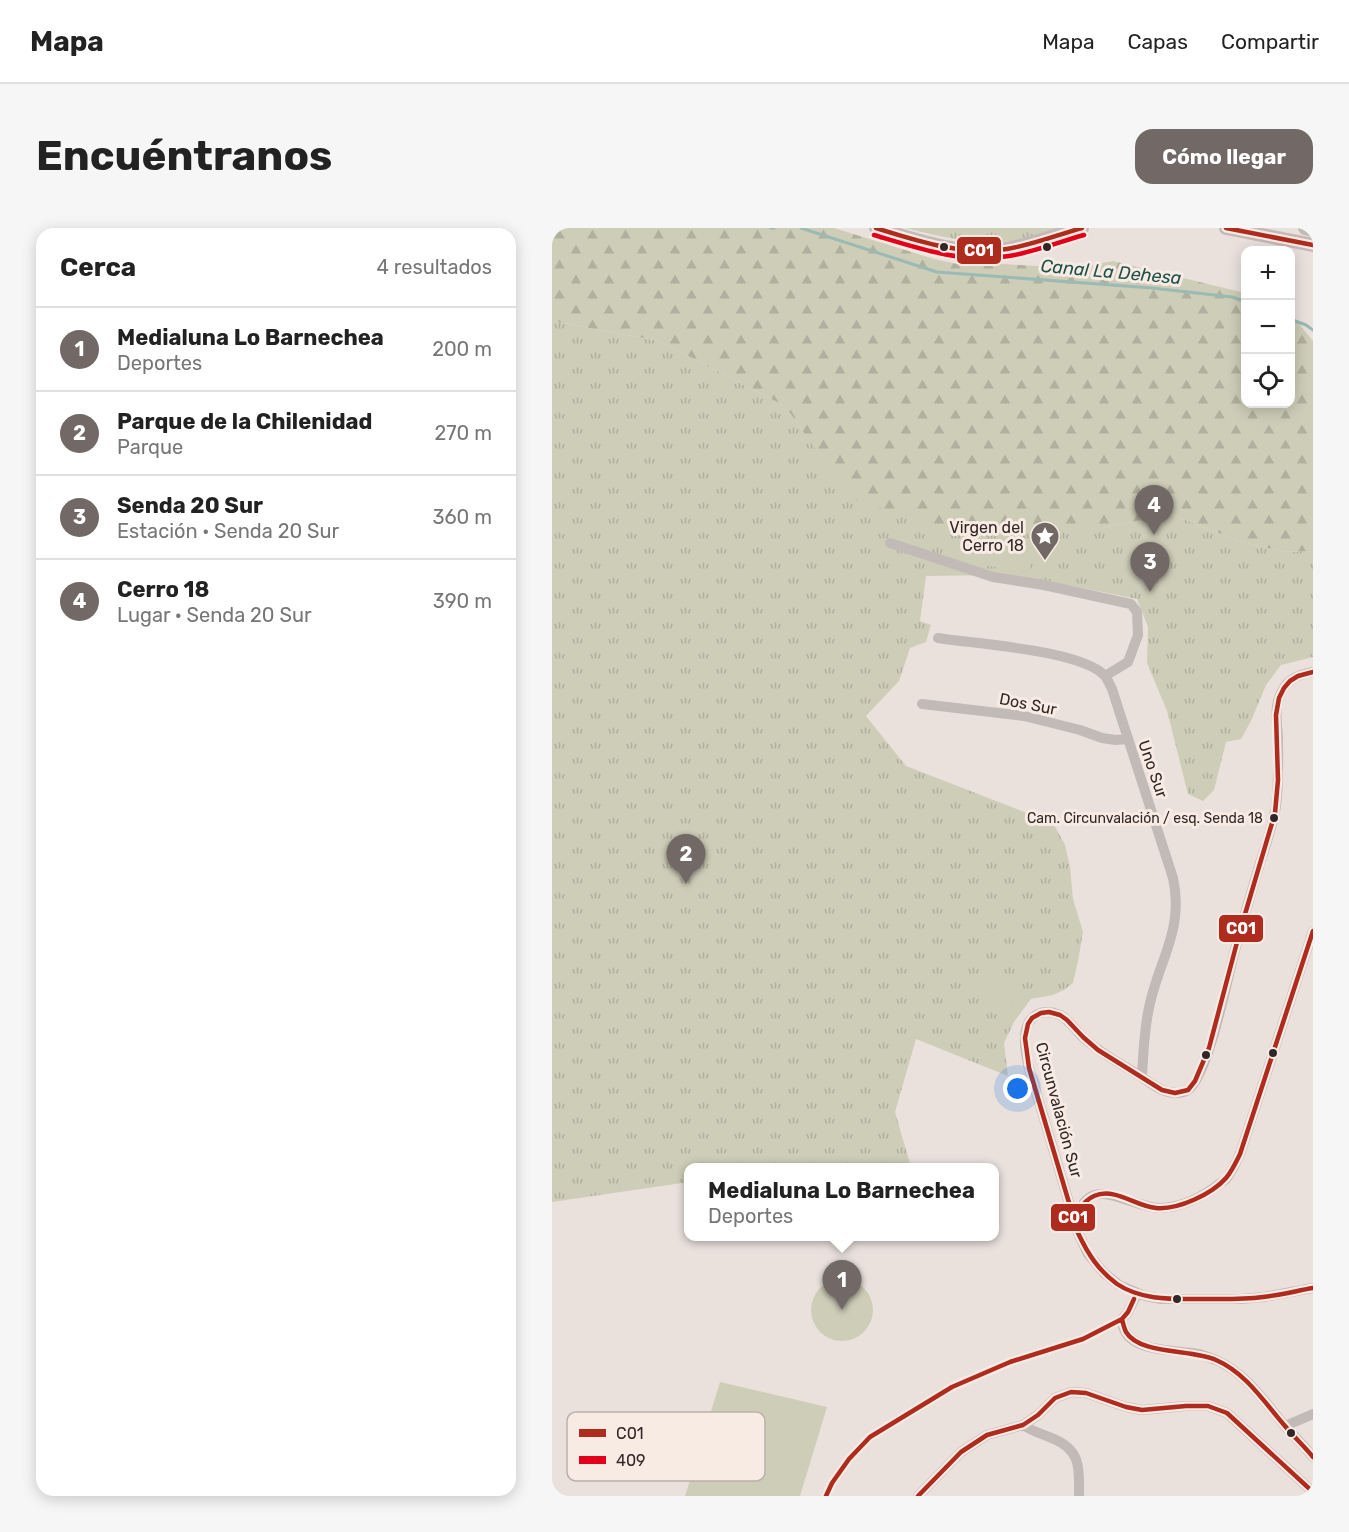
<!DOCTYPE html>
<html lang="es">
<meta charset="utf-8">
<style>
body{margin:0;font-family:Rubik,sans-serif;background:#f6f6f6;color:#222}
.controls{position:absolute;right:18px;top:18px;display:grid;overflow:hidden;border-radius:12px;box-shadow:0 3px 15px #0003}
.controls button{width:54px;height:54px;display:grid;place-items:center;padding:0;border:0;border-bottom:2px solid #e0e0e0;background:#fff;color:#222;font:30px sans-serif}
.you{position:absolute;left:466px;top:861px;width:21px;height:21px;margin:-15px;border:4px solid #fff;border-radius:50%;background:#1a73e8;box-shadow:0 0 0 9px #1a73e833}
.badge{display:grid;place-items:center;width:39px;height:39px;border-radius:50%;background:#726866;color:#fff;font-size:20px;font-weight:700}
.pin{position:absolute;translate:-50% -50px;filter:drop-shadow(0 2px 3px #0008)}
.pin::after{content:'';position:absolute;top:32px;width:21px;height:18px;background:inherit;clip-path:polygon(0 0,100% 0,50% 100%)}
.popup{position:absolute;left:132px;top:935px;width:315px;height:78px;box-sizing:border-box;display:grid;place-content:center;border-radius:12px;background:#fff;filter:drop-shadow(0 2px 4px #0005);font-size:20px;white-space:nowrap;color:#767676}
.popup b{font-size:22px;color:#222}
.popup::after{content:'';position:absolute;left:50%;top:100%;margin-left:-12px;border:12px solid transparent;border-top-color:#fff}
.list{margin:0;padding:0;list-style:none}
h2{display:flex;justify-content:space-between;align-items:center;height:78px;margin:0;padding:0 24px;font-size:26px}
h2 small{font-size:20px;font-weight:400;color:#767676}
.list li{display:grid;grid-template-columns:39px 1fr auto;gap:18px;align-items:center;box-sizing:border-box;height:84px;padding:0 24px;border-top:2px solid #e0e0e0}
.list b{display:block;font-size:22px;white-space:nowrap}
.list p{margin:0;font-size:20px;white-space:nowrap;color:#767676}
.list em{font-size:20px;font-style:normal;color:#767676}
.icon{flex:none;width:33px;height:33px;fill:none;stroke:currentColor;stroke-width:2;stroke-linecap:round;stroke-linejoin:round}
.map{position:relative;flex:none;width:761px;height:1268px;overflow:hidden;border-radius:18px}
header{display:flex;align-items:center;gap:36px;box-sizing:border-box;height:84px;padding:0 30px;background:#fff;border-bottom:2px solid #e0e0e0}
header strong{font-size:28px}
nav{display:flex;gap:33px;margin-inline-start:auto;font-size:21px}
.intro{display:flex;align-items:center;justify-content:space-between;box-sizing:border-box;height:144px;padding:0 36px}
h1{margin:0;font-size:42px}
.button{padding:15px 27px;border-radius:18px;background:#726866;color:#fff;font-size:21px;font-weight:700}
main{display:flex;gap:36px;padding:0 36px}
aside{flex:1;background:#fff;border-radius:18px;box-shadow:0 3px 15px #0003}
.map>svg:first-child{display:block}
.grass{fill:url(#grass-tufts)}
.forest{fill:url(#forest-firs)}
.pitch{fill:#cecdb8}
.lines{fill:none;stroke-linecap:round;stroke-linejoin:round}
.stream{stroke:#9bbab4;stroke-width:3}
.minor{stroke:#c2bab7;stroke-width:10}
.tertiary{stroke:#c2bab7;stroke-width:14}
.bus-1-casing{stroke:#f7ebe4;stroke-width:9}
.bus-2-casing{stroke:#f7ebe4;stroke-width:9}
.bus-1{stroke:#af2b1e;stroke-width:4.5}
.bus-2{stroke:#e2001a;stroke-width:4.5}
.bus-dot{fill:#322726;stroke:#f7ebe4;stroke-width:2}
.labels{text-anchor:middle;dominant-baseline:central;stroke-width:6;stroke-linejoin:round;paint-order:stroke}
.bus-label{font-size:14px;fill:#322726;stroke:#f7ebe4;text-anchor:end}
.poi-label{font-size:16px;fill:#322726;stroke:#f7ebe4;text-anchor:end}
.street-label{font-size:16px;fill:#322726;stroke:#f7ebe4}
.water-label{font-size:18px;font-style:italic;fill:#1e514a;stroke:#f7ebe4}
.key{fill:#f7ebe4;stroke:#bcb0ab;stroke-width:1.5}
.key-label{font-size:16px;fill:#322726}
.line-badge{stroke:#f7ebe4;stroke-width:2}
.badge-label{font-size:16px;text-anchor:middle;font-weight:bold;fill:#fff}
</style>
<header>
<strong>Mapa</strong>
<nav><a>Mapa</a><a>Capas</a><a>Compartir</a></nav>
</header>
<div class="intro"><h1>Encuéntranos</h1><a class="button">Cómo llegar</a></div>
<main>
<aside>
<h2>Cerca<small>4 resultados</small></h2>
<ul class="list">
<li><span class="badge">1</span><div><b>Medialuna Lo Barnechea</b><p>Deportes</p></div><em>200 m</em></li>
<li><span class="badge">2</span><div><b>Parque de la Chilenidad</b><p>Parque</p></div><em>270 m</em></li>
<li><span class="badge">3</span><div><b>Senda 20 Sur</b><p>Estación · Senda 20 Sur</p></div><em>360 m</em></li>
<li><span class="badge">4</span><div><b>Cerro 18</b><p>Lugar · Senda 20 Sur</p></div><em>390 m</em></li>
</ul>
</aside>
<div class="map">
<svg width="761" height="1268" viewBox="0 0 761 1268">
<defs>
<pattern id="grass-tufts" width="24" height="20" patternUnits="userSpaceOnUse" patternTransform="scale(1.5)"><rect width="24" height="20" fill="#cecdb8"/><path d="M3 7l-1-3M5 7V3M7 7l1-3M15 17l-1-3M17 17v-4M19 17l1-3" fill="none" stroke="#b1b09e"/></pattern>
<pattern id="forest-firs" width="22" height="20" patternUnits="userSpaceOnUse" patternTransform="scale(1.5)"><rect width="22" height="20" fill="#cecdb8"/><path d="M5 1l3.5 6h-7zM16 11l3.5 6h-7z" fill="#b1b09e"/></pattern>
</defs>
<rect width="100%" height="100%" fill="#eae1dd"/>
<!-- grass -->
<path class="grass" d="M354 0H510C491 5 471 12 451 14 417 16 386 8 354 0Z
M0 93 107 113 233 178 300 271 550 300 619 286 687 313 732 324 761 323V429L729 437 714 457 699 493 689 511 674 514 662 562 651 573 636 566 615 483 595 435 596 399 585 371 516 357 444 347 374 348 368 393 379 397 374 414 358 420 347 453 314 488 354 538 501 595 513 617 518 639 521 671 531 704 526 733 521 755 512 762 501 767 479 771 462 794 452 815 456 848 364 811 343 884 359 939 137 940V954L0 974Z"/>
<!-- forest -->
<path class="forest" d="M0 0H282L382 31 410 37 450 36 523 40 561 33 693 65 694 176H738L739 86 761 113V323L732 324 687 313 619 286 550 300 483 306 392 299 299 271 233 178 107 113 0 93Z"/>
<!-- pitch -->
<path class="pitch" d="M429 314 481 320 478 343 426 337Z
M441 747 466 770 454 782 430 760Z
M259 1082a31 31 0 1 1 62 0a31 31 0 1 1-62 0Z
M168 1154 275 1179 248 1268H133Z"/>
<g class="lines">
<!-- stream -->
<path class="stream" d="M219 0H222
M249 0 385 44 600 60 680 69 694 74
M738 91 754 97 761 102"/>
<!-- minor -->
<path class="minor" d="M338 315 441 349 492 357 579 376 585 384 586 407 576 434 553 448
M386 410C423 416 530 422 553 448 556 452 558 457 560 461L621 650C633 704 604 736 596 785 592 806 591 828 590 849
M761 444C746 447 736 450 729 465 722 478 725 496 726 510 726 533 727 555 724 578 721 597 714 616 708 635 699 665 690 695 682 726 675 753 656 848 636 862 628 867 618 865 610 862 602 858 594 852 587 847 569 836 550 826 534 812 525 805 519 793 508 787 501 784 493 783 486 786 467 795 473 823 477 840L526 1005 536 1026 552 1045 567 1057 593 1068 609 1071H689L712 1069 761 1060
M370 476 472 488 528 502 550 510 564 512 575 511
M524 997C533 940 575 979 607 980 628 980 646 971 663 959 666 956 671 954 674 951 680 944 684 934 688 926L761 703
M585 1066 576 1084 570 1091C571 1126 622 1121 646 1126 652 1127 658 1130 664 1132 694 1145 713 1174 733 1198 742 1208 752 1218 761 1229
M471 1197C481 1204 491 1206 502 1211 530 1223 527 1242 527 1268
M733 1198 761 1186
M366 1268 409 1224 435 1207 471 1197 486 1187 503 1170 519 1164 534 1165 574 1179 590 1182 634 1178H656L675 1185 761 1264"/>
<!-- tertiary -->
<path class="tertiary" d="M324 0C367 13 409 28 455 21 480 16 505 7 530 0
M674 0 761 17
M753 0 761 2"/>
<!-- bus-1 casing -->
<g class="bus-1-casing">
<path id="bus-1" d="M324 0C366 13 410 28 455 21 480 17 505 7 530 0
M674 0 761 17
M761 444 746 448 738 453 732 460 727 470 724 487 726 552 723 585 688 703 657 820 643 853 636 862 623 865 610 862 546 822 531 809 515 792 508 787 497 784 489 785 480 790 476 796 473 810 477 840 526 1005C536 1026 546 1042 565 1056 589 1072 618 1071 646 1071 667 1071 689 1072 711 1069 728 1067 744 1063 761 1060
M523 998C526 985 529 974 542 968 563 959 583 978 604 980 626 982 660 966 674 950 680 943 684 934 688 926L761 703
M582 1071 576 1084 570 1091C571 1095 572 1100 574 1104 588 1127 639 1121 664 1132 694 1145 712 1174 733 1198 742 1209 752 1218 761 1229
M274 1268 280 1255 297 1231 318 1209 400 1159 458 1134 531 1111 570 1091
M366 1268 409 1224 435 1207 471 1197 486 1187 503 1170 519 1164 534 1165 574 1179 590 1182 634 1178H656L675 1185 761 1264"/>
</g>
<!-- bus-2 casing -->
<g class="bus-2-casing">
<path id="bus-2" d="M322 7C365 20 411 36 457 28 482 24 507 14 532 7"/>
</g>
<!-- bus-1 -->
<use href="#bus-1" class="bus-1"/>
<!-- bus-2 -->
<use href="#bus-2" class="bus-2"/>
</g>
<!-- icons -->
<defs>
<g id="sight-pin" transform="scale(1.5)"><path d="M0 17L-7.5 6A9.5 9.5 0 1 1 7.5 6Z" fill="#726866" stroke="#f7ebe4"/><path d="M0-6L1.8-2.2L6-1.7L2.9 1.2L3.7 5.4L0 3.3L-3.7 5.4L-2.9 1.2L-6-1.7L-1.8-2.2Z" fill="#fff"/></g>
</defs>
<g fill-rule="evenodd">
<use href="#sight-pin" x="493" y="308"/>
</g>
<!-- markers -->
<g class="bus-dot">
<circle cx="392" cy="19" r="5"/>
<circle cx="495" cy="19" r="5"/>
<circle cx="722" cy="590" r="5"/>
<circle cx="721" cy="825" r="5"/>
<circle cx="654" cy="827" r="5"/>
<circle cx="625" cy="1071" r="5"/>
<circle cx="739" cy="1205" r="5"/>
</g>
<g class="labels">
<!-- bus labels -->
<g class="bus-label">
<text x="711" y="590">Cam. Circunvalación / esq. Senda 18</text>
</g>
<!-- poi labels -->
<g class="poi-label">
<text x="472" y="299">Virgen del<tspan x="472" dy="18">Cerro 18</tspan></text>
</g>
<!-- street labels -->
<g class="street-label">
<text transform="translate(476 476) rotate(11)">Dos Sur</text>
<text transform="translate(601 541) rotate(71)">Uno Sur</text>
<text transform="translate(507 882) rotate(75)">Circunvalación Sur</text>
</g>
<!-- water labels -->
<g class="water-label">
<text transform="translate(559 44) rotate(5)">Canal La Dehesa</text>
</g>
</g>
<!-- legend -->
<rect x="15" y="1184" width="198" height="69" rx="9" class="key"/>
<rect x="27" y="1201" width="27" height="8" fill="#af2b1e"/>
<rect x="27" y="1228" width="27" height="8" fill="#e2001a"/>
<g class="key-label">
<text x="64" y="1211">C01</text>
<text x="64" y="1238">409</text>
</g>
<g class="line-badge">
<rect x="404" y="8" width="46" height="29" rx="6" fill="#af2b1e"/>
<rect x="666" y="686" width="46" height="29" rx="6" fill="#af2b1e"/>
<rect x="498" y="975" width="46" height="29" rx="6" fill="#af2b1e"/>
</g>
<g class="badge-label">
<text x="427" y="28">C01</text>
<text x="689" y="706">C01</text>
<text x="521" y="995">C01</text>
</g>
</svg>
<div class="controls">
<button>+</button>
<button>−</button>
<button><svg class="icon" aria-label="locate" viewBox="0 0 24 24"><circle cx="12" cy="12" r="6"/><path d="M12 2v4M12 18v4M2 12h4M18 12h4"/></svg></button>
</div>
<div class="you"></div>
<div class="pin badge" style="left:290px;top:1082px">1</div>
<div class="popup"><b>Medialuna Lo Barnechea</b>Deportes</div>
<div class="pin badge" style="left:134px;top:656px">2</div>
<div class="pin badge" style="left:598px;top:364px">3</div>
<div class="pin badge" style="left:602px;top:307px">4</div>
</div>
</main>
